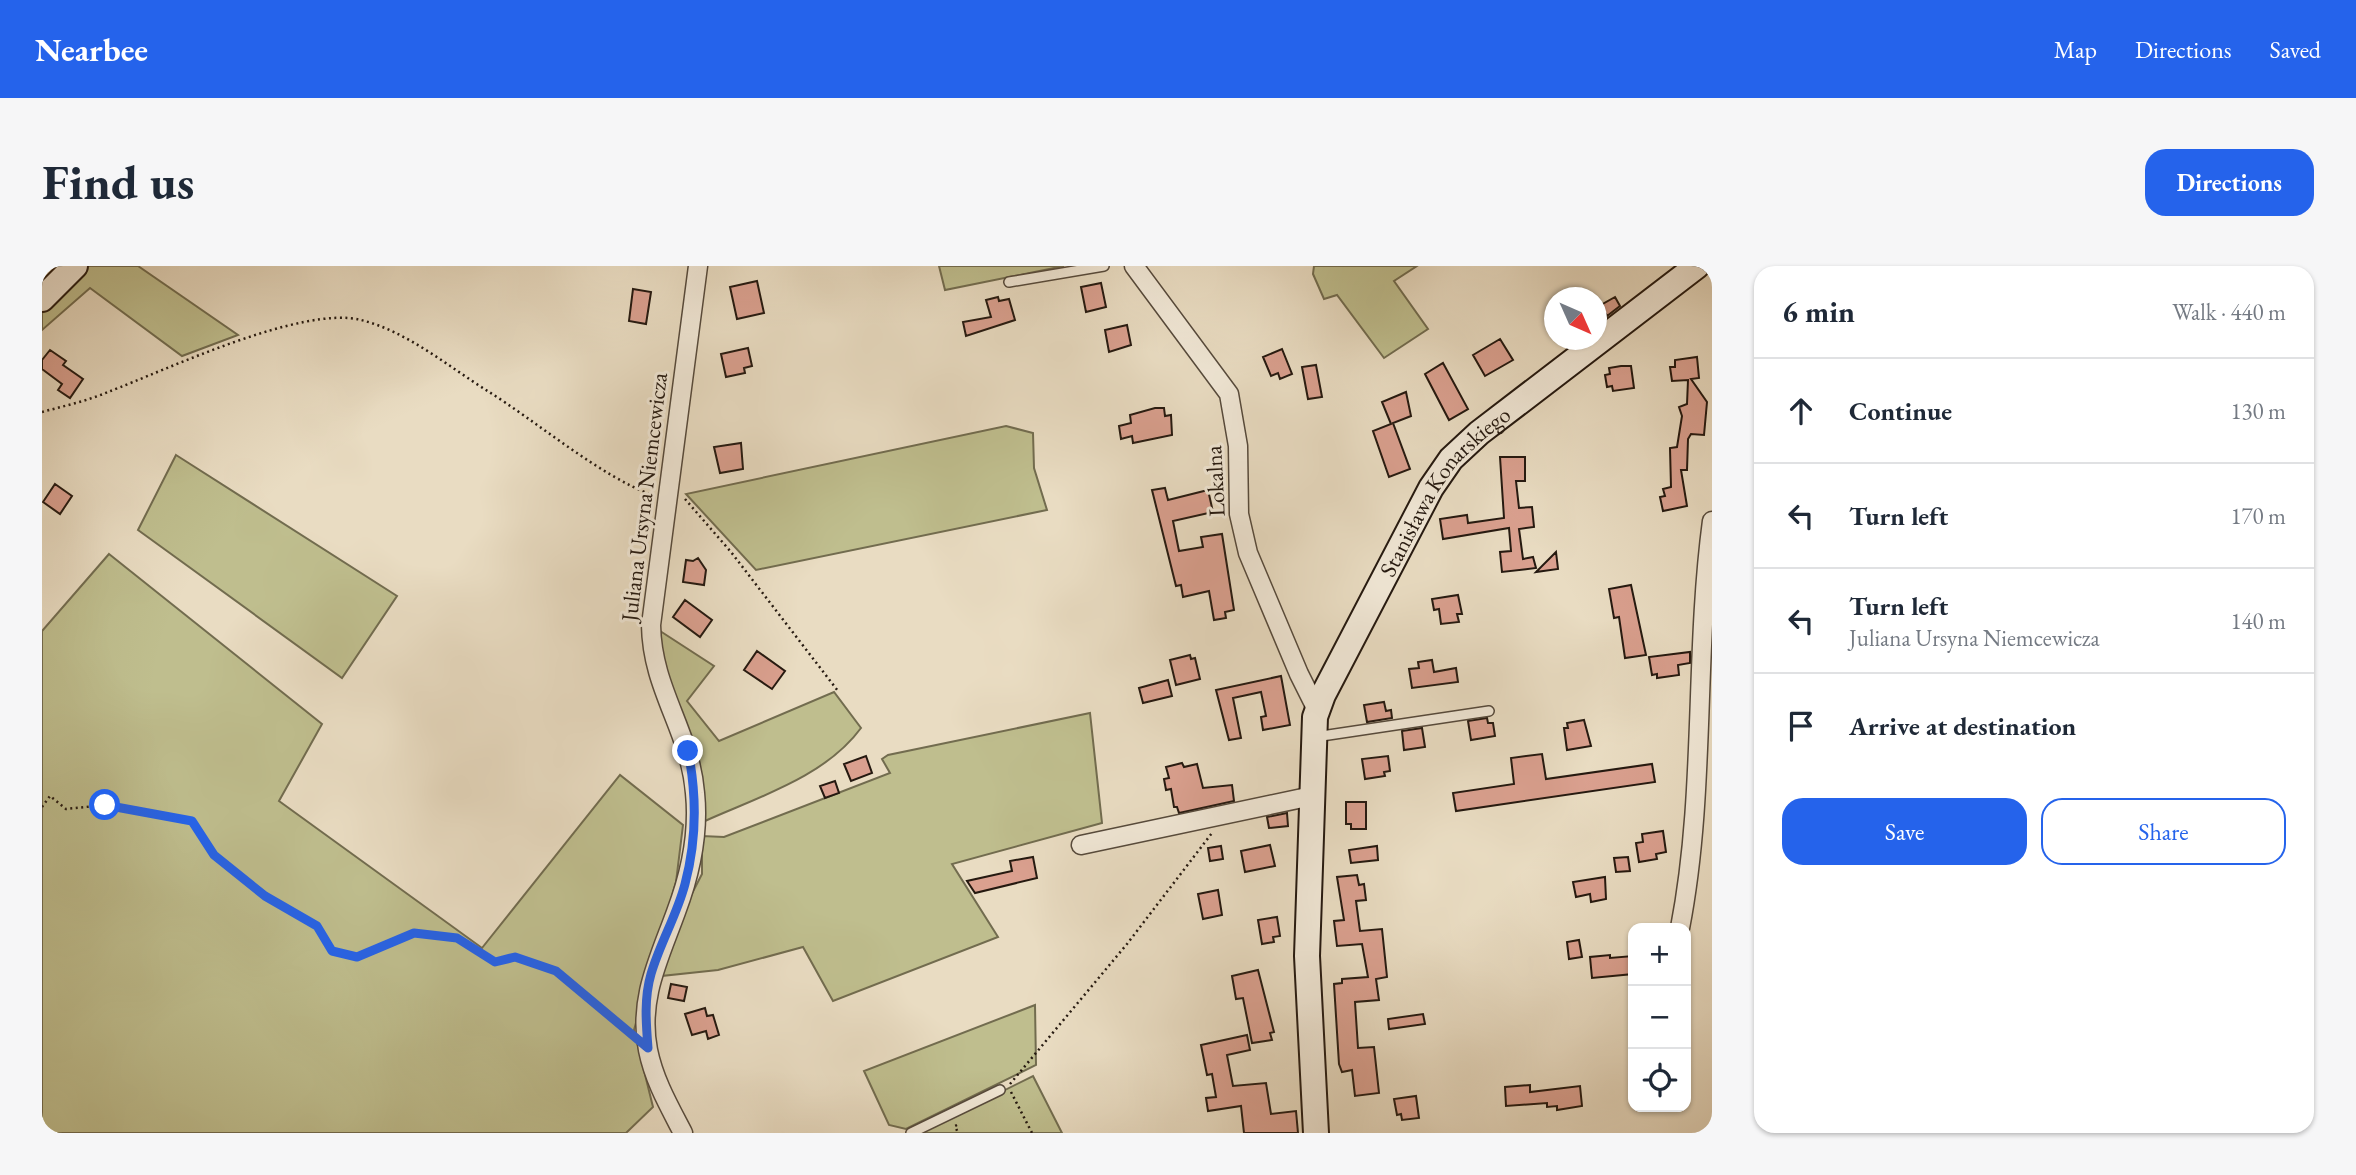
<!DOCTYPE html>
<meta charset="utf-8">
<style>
body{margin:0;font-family:"EB Garamond",serif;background:#f6f6f7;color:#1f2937}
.controls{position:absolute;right:21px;bottom:21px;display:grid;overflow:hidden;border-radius:14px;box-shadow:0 2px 5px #0004}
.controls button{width:63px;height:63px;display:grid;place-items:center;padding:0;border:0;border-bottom:2px solid #e0e1e3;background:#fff;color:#1f2937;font:35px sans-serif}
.compass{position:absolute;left:1502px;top:21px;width:63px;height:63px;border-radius:50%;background:#fff;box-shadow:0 2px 5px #0004;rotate:135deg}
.stop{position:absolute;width:21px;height:21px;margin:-16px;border:5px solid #2563eb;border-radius:50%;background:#fff}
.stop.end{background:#2563eb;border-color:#fff;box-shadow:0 2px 7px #0008}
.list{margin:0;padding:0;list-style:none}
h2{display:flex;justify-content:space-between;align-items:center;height:91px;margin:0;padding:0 28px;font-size:30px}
h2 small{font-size:23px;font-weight:400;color:#747a83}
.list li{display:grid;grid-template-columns:46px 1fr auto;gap:21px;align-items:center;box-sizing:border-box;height:105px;padding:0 28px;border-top:2px solid #e0e1e3}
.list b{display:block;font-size:26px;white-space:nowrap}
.list p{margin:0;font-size:23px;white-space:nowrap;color:#747a83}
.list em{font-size:23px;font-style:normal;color:#747a83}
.actions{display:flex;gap:14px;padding:21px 28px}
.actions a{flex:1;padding:16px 0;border:2px solid #2563eb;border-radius:21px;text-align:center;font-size:24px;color:#2563eb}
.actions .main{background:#2563eb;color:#fff}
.icon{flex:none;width:38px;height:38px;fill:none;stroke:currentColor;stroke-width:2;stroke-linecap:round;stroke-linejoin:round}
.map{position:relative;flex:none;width:1670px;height:867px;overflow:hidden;border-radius:21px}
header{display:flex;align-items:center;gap:42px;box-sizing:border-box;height:98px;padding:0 35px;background:#2563eb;color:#fff}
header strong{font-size:33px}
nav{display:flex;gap:38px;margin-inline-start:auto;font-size:24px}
.intro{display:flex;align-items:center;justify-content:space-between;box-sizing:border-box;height:168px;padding:0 42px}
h1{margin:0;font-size:49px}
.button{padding:18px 32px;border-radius:21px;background:#2563eb;color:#fff;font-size:24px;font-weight:700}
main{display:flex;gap:42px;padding:0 42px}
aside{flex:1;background:#fff;border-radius:21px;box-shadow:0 2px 5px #0004}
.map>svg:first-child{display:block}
.green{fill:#bfbe8e;stroke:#726c4f;stroke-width:2}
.building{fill:#daa08f;stroke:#251910;stroke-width:2}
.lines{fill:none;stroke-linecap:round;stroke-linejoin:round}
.lane-casing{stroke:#564a3c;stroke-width:12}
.street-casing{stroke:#564a3c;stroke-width:21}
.secondary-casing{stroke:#251910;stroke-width:28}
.path{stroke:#251910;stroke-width:2.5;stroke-dasharray:2 3.5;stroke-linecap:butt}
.lane{stroke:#f1e8d7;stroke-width:9}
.street{stroke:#f1e8d7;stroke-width:18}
.secondary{stroke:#f1e8d7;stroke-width:24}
.route{stroke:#2563eb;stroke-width:9}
.labels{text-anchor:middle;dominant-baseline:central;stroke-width:6;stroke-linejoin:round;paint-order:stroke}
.street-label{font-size:23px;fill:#251910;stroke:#f1e8d7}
</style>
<header>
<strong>Nearbee</strong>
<nav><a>Map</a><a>Directions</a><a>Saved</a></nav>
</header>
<div class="intro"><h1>Find us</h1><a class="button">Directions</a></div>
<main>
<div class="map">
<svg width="1670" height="867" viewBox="0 0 1670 867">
<rect width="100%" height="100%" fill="#e9dcc2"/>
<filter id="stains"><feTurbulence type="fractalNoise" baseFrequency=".00286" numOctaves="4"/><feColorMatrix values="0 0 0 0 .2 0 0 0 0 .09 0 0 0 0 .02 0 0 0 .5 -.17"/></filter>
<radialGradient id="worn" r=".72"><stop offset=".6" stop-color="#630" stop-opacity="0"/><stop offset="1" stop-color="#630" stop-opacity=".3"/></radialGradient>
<!-- green -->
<path class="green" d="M43 0H96L196 69 140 90 48 22 0 64V47Z
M897 0H1022L903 24Z
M1272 0H1375L1352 15 1386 63 1342 92 1295 29 1282 33 1271 8Z
M964 160 991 167 992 202 1005 244 714 304 644 228Z
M134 189 355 330 300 412 96 264Z
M67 288 280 458 237 535 440 682 578 509 641 559 634 616 592 764 611 841 584 867H0V365Z
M615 363 672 400 645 435 677 475 792 426 819 462C783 511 716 531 663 555L658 503 622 411Z
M1048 447 1060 557 910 598 956 671 791 735 761 681 676 704 619 710 641 645 660 608V570L682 571 848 507 840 493 846 489Z
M993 739 994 799 864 863 847 859 822 805Z
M991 810 1020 867H877Z"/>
<!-- building -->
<path class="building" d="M715 15 722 47 695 53 688 21Z
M1059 17 1064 41 1044 46 1039 21Z
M591 23 609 26 604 58 587 55Z
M956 31 957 35 967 33 973 54 924 70 921 56 949 51 944 34Z
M1573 31 1578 40 1565 50 1559 39Z
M1085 59 1089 79 1067 86 1063 64Z
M1458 73 1471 94 1443 110 1431 89Z
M706 82 710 100 702 102 703 107 684 111 679 88Z
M1240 83 1250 108 1238 113 1236 107 1229 110 1221 91Z
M8 84 24 95 21 99 41 113 28 132 16 124 20 118 0 103V94Z
M1655 91 1657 112 1649 113 1665 136 1662 169 1649 168 1646 173 1645 204H1639L1645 240 1621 245 1618 231 1623 230 1621 223 1629 221 1628 182 1635 181 1640 150 1637 141 1645 138 1646 114 1630 115 1628 101H1633V94Z
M1401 97 1426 143 1407 154 1383 108Z
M1274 99 1280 131 1266 133 1260 101Z
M1579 100H1589L1592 122 1571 125 1570 120 1565 121 1563 109 1568 108 1567 102Z
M1364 126 1369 150 1351 157 1368 203 1347 211 1331 165 1349 158 1340 136Z
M1113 142H1122L1123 150 1129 149 1130 169 1091 177 1090 170 1079 173 1077 160 1089 157 1088 149Z
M699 177 701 203 678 207 672 181Z
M1458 191H1483V215H1474L1477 242 1490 241 1492 261 1477 263 1481 293 1491 291 1494 302 1460 306 1458 286 1469 285 1467 262 1401 273 1398 253 1425 249 1426 257 1462 252Z
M13 218 30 230 18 248 1 236Z
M1123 222 1126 234 1166 224 1171 246 1131 255 1137 285 1161 281 1159 271 1180 268 1192 344 1183 346 1184 352 1172 354 1167 325 1141 331 1139 319 1134 320 1110 224Z
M1514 286 1516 303 1494 306Z
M656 292 664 304 662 319 641 316 644 294 651 295Z
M1589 319 1604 389 1583 392 1577 351 1572 352 1567 323Z
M1416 329 1420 348H1415L1417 356 1399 358 1397 343 1392 344 1390 333Z
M643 334 670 354 658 371 631 351Z
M715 385 743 405 730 423 702 404Z
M1648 386V397L1636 399 1637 409 1615 412V408L1610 409 1607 391Z
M1148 389 1149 393 1153 392 1158 413 1134 419 1128 394Z
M1390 394 1392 406 1414 402 1416 416 1370 422 1367 403 1377 402 1376 396Z
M1239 410 1248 459 1221 464 1219 451 1224 450 1219 426 1191 432 1199 472 1187 474 1174 424Z
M1126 414 1130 430 1101 437 1097 422Z
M1342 436 1344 445 1349 444 1350 452 1325 456 1322 439Z
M1445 452 1446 457H1451L1453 470 1429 474 1426 455Z
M1542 454 1549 480 1525 484 1522 462H1526L1525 457Z
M1380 462 1383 481 1362 484 1360 465Z
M1500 488 1504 513 1610 498 1613 516 1414 545 1411 527 1472 518 1469 492Z
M824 490 830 507 809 515 802 498Z
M1346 490 1348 505 1342 506 1343 510 1323 513 1320 493Z
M1140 497 1142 501 1155 498 1161 522 1190 519 1192 535 1137 547 1135 541H1132L1129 523 1124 524 1122 513 1127 512 1124 501Z
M793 515 797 527 783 532 778 520Z
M1304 536H1324V563H1309V558H1304Z
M1245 547 1246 560 1227 562 1225 551Z
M1621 565 1624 586 1614 588 1615 593 1597 596 1594 577 1601 576 1600 568Z
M1228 579 1233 600 1203 606 1199 585Z
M1179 580 1181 593 1168 595 1166 582Z
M1335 580 1336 594 1309 597 1307 584Z
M991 591 995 612 933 627 925 615 970 605 968 595Z
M1586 591 1588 605 1574 606 1572 592Z
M1315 609 1317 619 1322 618 1324 634 1314 635 1318 665 1340 663 1345 711 1334 713 1337 734 1313 736 1316 782 1332 781 1337 827 1313 830 1310 804 1300 806 1297 798 1292 718 1300 717V713L1326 711 1320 678 1295 680 1292 655 1302 654 1295 611Z
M1563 611 1564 633 1549 636 1548 628 1534 631 1531 616Z
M1176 624 1180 649 1161 653 1156 628Z
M1235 651 1238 670 1231 671 1232 676 1220 678 1216 654Z
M1537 674 1540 691 1527 693 1525 676Z
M1568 689V692L1591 690V708L1550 712 1548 691Z
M1216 704 1232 766 1228 767 1230 774 1210 777 1201 732 1194 733 1190 710Z
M629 718 645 721 642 735 626 732Z
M663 742 665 750 671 749 677 769 666 773 664 765 650 769 643 748Z
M1381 748 1383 758 1347 763 1346 753Z
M1205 769 1208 784 1185 789 1191 820 1224 817 1229 848 1254 845 1256 867H1202L1199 840 1166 845 1164 832 1174 831 1170 808 1165 809 1159 779Z
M1488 819V826L1538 820 1540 840 1515 844V840L1505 841V837L1464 840 1463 821Z
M1374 830 1377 852 1360 854 1359 848 1355 849 1352 833Z"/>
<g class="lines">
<!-- lane casing -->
<g class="lane-casing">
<path id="lane" d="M967 16 1062 0
M1273 471 1447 445
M869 867 958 824"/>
</g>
<!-- street casing -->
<g class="street-casing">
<path id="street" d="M1092 0 1187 128 1196 180 1197 248 1206 287 1257 408 1275 444
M1039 579 1270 530
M1638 662C1664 528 1652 390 1670 255
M641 867C627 840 612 814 606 784 596 733 617 693 634 646 648 609 657 566 653 527 648 464 610 424 609 359L656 0"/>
</g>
<!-- secondary casing -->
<g class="secondary-casing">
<g id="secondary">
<path d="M0 33 33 0"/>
<path id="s1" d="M1274 867 1265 690 1273 451 1281 429 1389 222 1409 193 1437 167 1655 0"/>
</g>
</g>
<!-- path -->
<path class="path" d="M0 146C22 140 45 135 66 126 124 104 260 39 319 54 364 65 406 100 444 124 494 155 558 210 610 229
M643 233 689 286 796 425
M0 541 8 530 24 543 63 539 150 555 172 589 223 630 275 660 291 685 315 691 372 667 415 672 453 696C508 683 548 736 587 767
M968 818 1085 678 1170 567
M969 826 990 867
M915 859 913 860 916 867"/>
<!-- lane -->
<use href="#lane" class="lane"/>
<!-- street -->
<use href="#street" class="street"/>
<!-- secondary -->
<use href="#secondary" class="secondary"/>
</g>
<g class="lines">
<!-- route -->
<path class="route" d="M63 539 150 555 172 589 223 630 275 660 290 685 315 691 372 667 415 672 453 696 473 691 514 705 606 782C604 757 602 732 609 708 618 677 635 649 643 618 655 573 655 530 646 485"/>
</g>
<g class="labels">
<!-- street labels -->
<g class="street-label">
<text transform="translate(1173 215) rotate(-93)">Lokalna</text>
<text stroke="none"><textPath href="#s1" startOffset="679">Stanisława Konarskiego</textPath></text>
<text transform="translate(602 231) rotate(-83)">Juliana Ursyna Niemcewicza</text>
</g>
</g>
<rect width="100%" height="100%" filter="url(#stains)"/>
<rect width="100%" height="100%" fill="url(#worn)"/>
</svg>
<div class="controls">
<button>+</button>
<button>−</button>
<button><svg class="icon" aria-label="locate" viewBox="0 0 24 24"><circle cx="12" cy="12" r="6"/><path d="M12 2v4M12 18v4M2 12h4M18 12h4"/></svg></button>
</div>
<svg class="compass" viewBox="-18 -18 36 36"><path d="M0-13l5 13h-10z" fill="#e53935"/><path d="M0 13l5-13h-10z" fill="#747a83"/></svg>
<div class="stop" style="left:63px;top:539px"></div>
<div class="stop end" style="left:646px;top:485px"></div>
</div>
<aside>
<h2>6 min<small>Walk · 440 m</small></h2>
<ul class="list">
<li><svg class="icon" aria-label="ahead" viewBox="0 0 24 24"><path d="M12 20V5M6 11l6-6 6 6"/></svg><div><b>Continue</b></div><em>130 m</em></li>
<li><svg class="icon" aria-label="left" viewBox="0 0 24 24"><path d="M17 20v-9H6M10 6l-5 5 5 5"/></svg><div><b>Turn left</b></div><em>170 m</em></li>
<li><svg class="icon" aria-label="left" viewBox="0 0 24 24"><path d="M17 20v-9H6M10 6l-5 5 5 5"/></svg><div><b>Turn left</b><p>Juliana Ursyna Niemcewicza</p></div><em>140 m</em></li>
<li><svg class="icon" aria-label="arrive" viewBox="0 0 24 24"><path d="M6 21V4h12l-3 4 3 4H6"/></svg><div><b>Arrive at destination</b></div></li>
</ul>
<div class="actions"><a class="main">Save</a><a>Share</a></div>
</aside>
</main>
